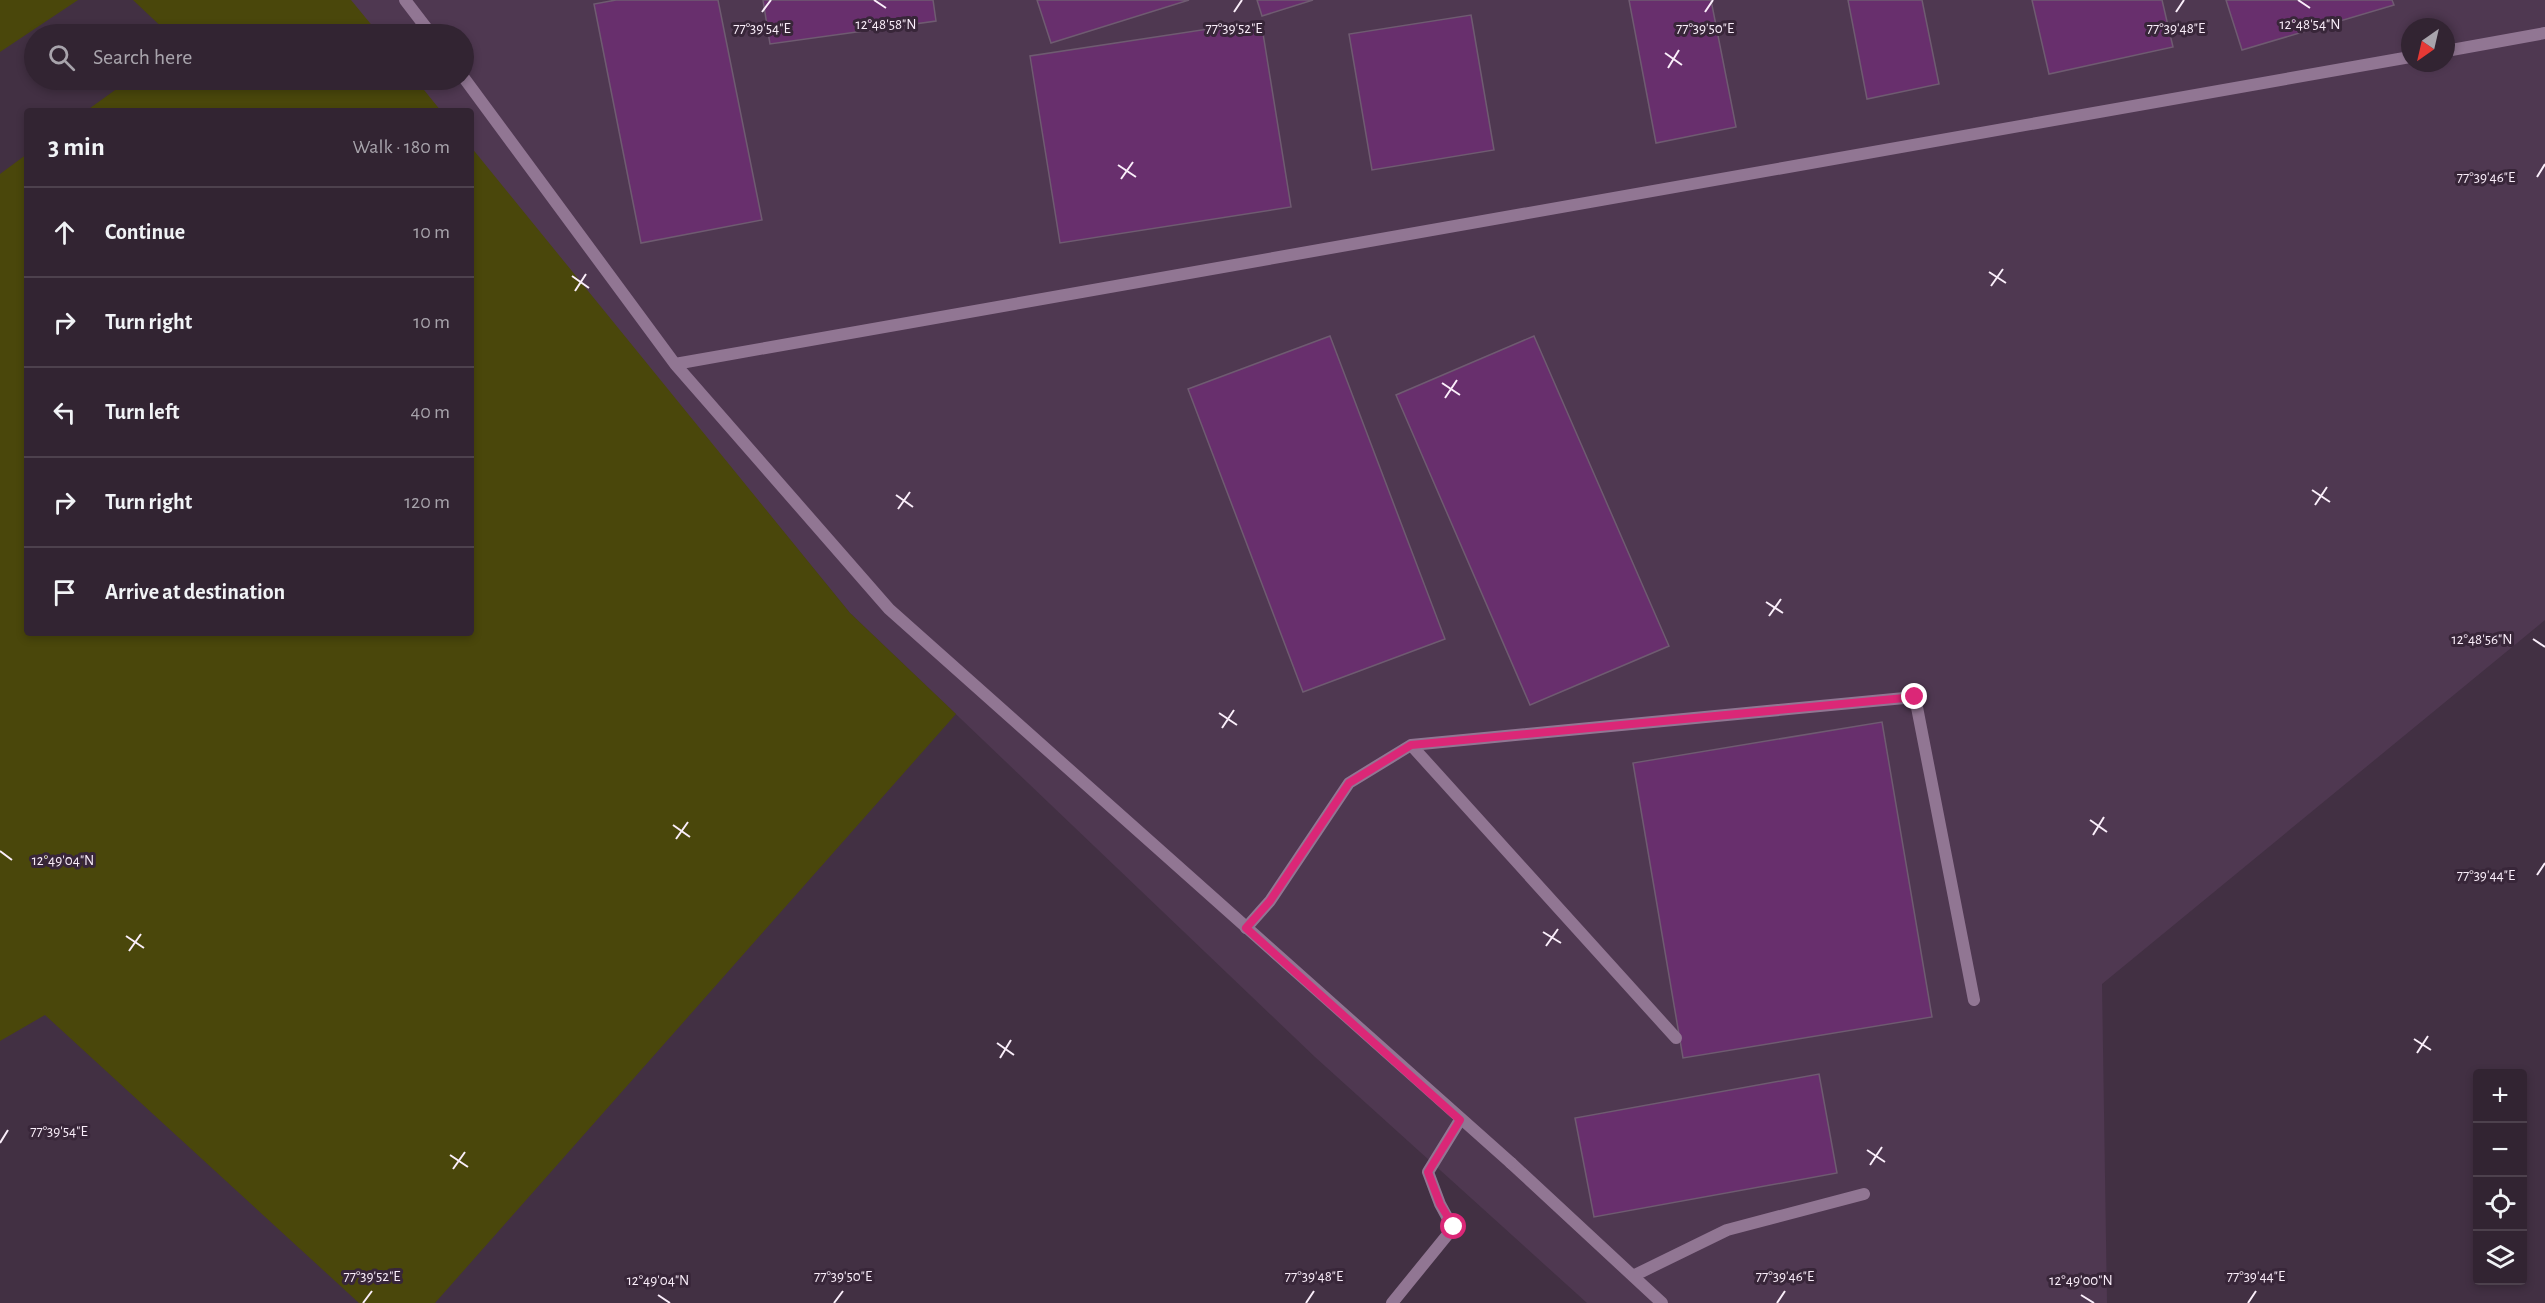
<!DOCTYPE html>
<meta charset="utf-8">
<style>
body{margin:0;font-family:"Alegreya Sans",sans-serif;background:#3a2c3a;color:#f1f3f6}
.controls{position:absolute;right:18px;bottom:18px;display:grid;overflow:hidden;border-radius:6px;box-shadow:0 3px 9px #0003}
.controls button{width:54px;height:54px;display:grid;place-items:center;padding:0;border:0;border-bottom:2px solid #4d414d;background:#322432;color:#f1f3f6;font:30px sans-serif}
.compass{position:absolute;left:2401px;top:18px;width:54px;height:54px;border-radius:50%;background:#322432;box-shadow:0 3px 9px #0003;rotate:214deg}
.stop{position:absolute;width:18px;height:18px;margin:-14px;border:4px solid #db2777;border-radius:50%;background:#fff}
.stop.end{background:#db2777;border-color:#fff;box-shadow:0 2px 6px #0008}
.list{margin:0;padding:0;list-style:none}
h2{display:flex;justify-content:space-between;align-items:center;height:78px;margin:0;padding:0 24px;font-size:26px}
h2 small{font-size:20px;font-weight:400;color:#a8a4ac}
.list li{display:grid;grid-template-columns:39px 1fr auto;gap:18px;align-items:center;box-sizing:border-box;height:90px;padding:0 24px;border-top:2px solid #4d414d}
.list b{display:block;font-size:22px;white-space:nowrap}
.list em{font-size:20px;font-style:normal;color:#a8a4ac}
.icon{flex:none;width:33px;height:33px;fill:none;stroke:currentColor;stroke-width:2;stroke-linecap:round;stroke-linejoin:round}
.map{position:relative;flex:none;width:2545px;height:1303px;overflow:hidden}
.search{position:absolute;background:#322432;box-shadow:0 3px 9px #0003;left:24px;top:24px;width:450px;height:66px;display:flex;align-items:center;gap:15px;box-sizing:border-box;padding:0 21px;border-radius:33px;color:#a8a4ac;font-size:22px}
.panel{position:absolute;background:#322432;box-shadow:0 3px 9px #0003;left:24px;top:108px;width:450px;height:528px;border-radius:6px}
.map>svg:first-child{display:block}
.built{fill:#4f3851;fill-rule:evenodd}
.green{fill:#4a470b}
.building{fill:#682f6d;stroke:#6f5b71;stroke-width:1.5}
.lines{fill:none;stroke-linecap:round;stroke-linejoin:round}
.service{stroke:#917693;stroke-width:12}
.minor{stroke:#917693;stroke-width:12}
.route{stroke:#db2777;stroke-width:8}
.ticks{fill:none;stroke:#faeefa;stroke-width:2}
.ticks-label{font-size:15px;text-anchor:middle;fill:#faeefa;stroke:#382639;stroke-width:6;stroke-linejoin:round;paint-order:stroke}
</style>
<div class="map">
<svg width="2545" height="1303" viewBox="0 0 2545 1303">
<rect width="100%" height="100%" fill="#423043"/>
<!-- built -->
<path class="built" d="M350 0H2545V620L2102 984 2107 1303H1587L1315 1057 850 613 471 150V111H439L414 80H464V34H378ZM2410 27H2446V63H2410Z"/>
<!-- green -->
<path class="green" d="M0 0H78L0 52Z
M133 0H351L379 34H169Z
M129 80H416L441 111H86Z
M471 147 850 613 956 714 435 1303H359L45 1015 0 1041V174L27 154V633H471Z"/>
<!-- building -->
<path class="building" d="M616 0H718L762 220 641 243 594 4Z
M763 0H933L936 21 770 44Z
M1037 0H1189L1051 43Z
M1257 0H1313L1262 16Z
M1629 0H1711L1736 127 1656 143Z
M1848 0H1922L1939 84 1867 99Z
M2032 0H2162L2173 47 2049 74Z
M2226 0H2392L2394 5 2242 50Z
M1471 15 1494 150 1372 170 1349 34Z
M1261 21 1291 207 1060 243 1030 56Z
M1330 336 1445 639 1303 692 1188 389Z
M1534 336 1669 646 1530 705 1396 395Z
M1882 722 1932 1017 1683 1058 1633 763Z
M1819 1074 1837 1173 1594 1217 1575 1118Z"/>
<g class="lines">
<!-- service -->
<path class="service" d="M1411 745 1676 1038
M1246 928 1270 901 1349 783 1411 745 1915 697 1974 1000
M1511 1163 1662 1303
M1633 1276 1727 1230 1864 1194
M1392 1303 1453 1228 1440 1204 1428 1172 1460 1120"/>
<!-- minor -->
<path class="minor" d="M405 0 431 34
M2446 51 2545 33
M464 78 675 364 889 609 1511 1163
M675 364 2410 57"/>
</g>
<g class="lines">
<!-- route -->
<path class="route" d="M1454 1227 1440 1204 1428 1172 1460 1120 1246 928 1270 901 1349 783 1411 745 1915 697"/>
</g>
<!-- ticks -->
<path class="ticks" d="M874 0 886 8M2298 0 2310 8M762 12 771 0M1234 12 1242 0M1705 12 1713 0M2176 12 2184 0M1665 53 1682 65M1668 68 1679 50M1118 165 1136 177M2537 177 2545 164M1121 179 1133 162M1989 272 2006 283M572 276 589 288M1991 286 2003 269M575 291 586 274M1442 383 1460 395M1445 398 1457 380M2312 490 2330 502M896 495 913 507M2315 505 2327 487M898 509 910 492M1766 602 1783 613M1769 616 1781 599M2533 639 2545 647M1219 713 1237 725M1222 728 1234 710M2090 820 2107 832M673 825 690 837M2093 835 2104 817M676 839 688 822M0 851 12 860M2537 875 2545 863M1543 932 1561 943M126 936 144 948M1546 946 1558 929M129 951 141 934M2414 1039 2431 1050M997 1043 1014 1055M2417 1053 2428 1036M1000 1058 1011 1040M0 1143 8 1130M1867 1150 1885 1162M450 1155 468 1167M1870 1165 1882 1147M453 1169 465 1152M658 1295 670 1303M2081 1295 2094 1303M363 1303 372 1291M834 1303 843 1291M1306 1303 1314 1291M1777 1303 1785 1291M2248 1303 2256 1291"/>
<g class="ticks-label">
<text x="886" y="29">12°48'58"N</text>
<text x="2310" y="29">12°48'54"N</text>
<text x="762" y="33">77°39'54"E</text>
<text x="1234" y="33">77°39'52"E</text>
<text x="1705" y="33">77°39'50"E</text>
<text x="2176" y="33">77°39'48"E</text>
<text x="2486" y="182">77°39'46"E</text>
<text x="2482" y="644">12°48'56"N</text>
<text x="63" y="865">12°49'04"N</text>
<text x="2486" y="880">77°39'44"E</text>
<text x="59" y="1136">77°39'54"E</text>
<text x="372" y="1281">77°39'52"E</text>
<text x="843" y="1281">77°39'50"E</text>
<text x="1314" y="1281">77°39'48"E</text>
<text x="1785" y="1281">77°39'46"E</text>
<text x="2256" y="1281">77°39'44"E</text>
<text x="658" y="1285">12°49'04"N</text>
<text x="2081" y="1285">12°49'00"N</text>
</g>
</svg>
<div class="controls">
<button>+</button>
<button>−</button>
<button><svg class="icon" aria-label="locate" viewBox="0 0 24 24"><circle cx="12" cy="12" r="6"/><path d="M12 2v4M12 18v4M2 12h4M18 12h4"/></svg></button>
<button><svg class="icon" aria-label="layers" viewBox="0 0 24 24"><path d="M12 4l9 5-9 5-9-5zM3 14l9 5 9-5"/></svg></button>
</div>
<svg class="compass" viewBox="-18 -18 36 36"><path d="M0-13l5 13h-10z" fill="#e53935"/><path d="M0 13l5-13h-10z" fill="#a8a4ac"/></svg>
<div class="stop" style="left:1454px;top:1227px"></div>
<div class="stop end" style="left:1915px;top:697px"></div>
<div class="search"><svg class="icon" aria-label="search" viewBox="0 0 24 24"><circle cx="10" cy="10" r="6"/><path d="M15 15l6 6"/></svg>Search here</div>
<section class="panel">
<h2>3 min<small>Walk · 180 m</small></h2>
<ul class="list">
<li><svg class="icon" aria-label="ahead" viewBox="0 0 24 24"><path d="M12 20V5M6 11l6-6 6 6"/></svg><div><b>Continue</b></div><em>10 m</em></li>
<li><svg class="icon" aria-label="right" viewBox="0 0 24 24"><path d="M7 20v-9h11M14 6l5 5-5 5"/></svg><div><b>Turn right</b></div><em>10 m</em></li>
<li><svg class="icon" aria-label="left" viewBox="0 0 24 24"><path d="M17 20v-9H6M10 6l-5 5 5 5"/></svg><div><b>Turn left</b></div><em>40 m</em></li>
<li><svg class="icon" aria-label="right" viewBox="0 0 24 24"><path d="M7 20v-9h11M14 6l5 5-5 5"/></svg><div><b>Turn right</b></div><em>120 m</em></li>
<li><svg class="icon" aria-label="arrive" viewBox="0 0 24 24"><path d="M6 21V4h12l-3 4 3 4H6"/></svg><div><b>Arrive at destination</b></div></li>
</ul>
</section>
</div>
